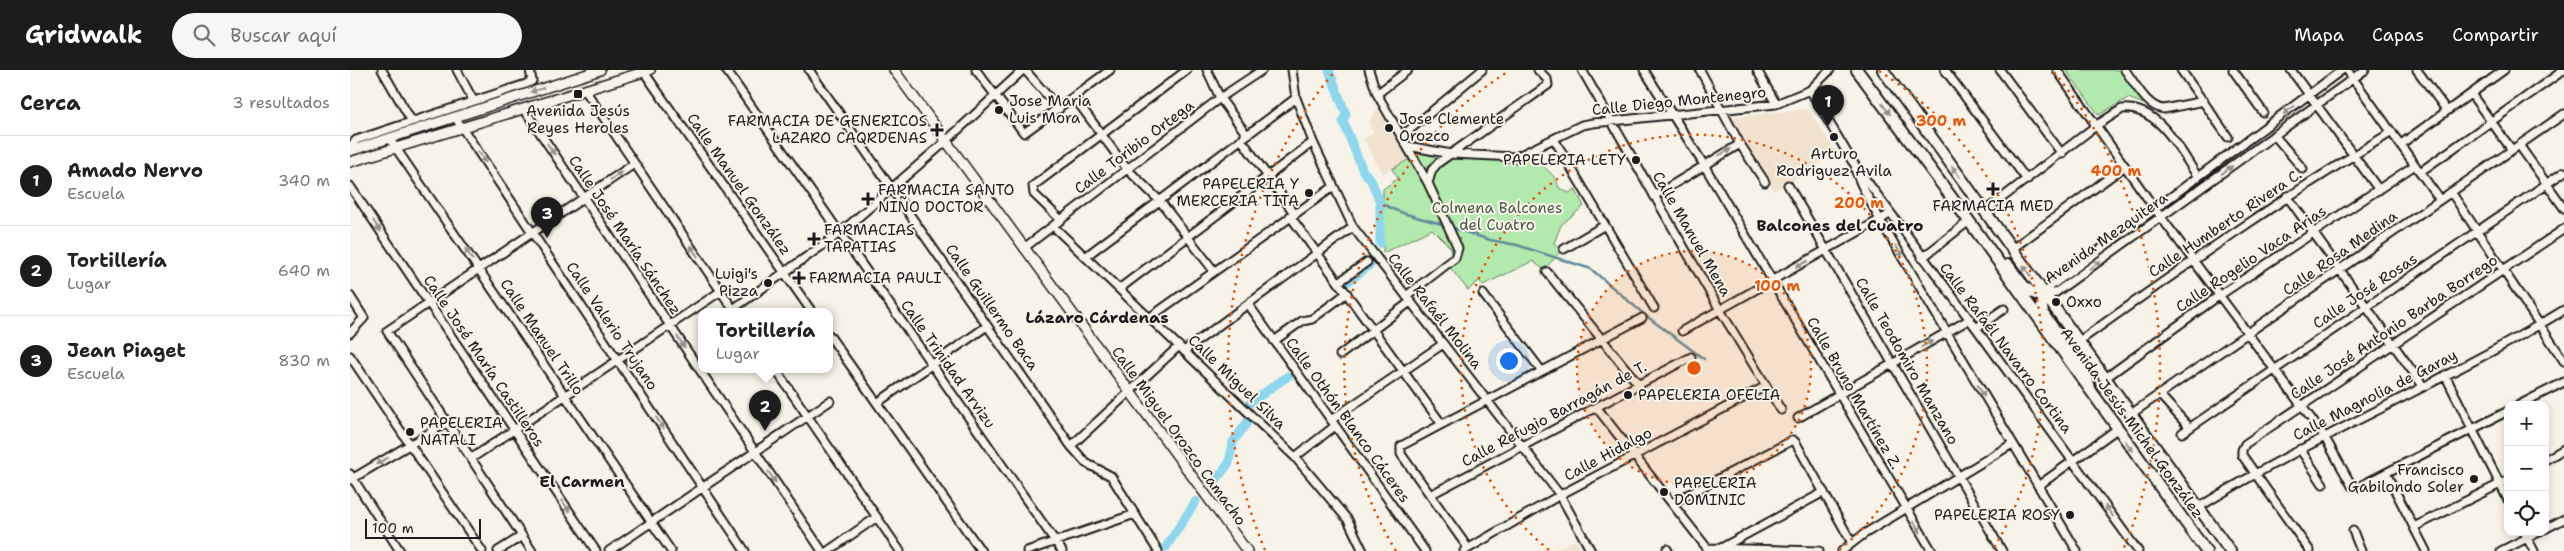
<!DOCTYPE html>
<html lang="es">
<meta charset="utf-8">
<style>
body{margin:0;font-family:"Shantell Sans",sans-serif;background:#f6f6f6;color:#222}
.controls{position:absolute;right:15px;bottom:15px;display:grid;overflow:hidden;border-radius:10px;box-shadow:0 2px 8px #0003}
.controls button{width:45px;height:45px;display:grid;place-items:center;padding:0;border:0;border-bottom:1px solid #e0e0e0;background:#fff;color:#222;font:25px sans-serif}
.scale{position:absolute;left:15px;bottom:12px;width:116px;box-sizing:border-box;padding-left:5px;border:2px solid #1c1c1c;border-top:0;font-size:14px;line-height:18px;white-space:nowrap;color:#1c1c1c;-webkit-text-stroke:4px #f7f3e8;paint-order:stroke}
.you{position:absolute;left:1158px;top:290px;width:18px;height:18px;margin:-12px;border:4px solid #fff;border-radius:50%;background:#1a73e8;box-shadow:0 0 0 8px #1a73e833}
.badge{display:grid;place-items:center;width:32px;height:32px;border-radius:50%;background:#1c1c1c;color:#fff;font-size:16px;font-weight:700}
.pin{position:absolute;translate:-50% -41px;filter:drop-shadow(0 1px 2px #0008)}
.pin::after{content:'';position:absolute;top:26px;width:18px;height:15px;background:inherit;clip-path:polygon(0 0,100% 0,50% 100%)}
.popup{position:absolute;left:348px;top:238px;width:135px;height:65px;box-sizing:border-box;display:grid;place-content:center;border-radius:10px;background:#fff;filter:drop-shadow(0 1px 4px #0005);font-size:16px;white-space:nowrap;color:#767676}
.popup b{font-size:19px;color:#222}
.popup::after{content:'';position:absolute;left:50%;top:100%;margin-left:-10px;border:10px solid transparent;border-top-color:#fff}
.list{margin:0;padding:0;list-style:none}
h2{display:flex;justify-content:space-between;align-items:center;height:65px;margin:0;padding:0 20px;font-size:21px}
h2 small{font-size:16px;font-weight:400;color:#767676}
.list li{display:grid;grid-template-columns:32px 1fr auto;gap:15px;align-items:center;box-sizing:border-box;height:90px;padding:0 20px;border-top:1px solid #e0e0e0}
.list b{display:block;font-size:19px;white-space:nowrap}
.list p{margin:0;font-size:16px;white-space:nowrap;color:#767676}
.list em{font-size:16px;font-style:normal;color:#767676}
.icon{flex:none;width:28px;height:28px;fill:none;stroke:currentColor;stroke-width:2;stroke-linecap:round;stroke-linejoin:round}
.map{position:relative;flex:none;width:2214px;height:481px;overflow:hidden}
header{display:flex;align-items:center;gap:30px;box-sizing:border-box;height:70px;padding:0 25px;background:#1c1c1c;color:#fff}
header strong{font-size:24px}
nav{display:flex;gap:28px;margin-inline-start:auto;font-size:18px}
.search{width:350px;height:45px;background:#f6f6f6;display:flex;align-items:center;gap:12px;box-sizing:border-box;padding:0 18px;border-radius:28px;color:#767676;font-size:19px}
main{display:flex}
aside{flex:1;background:#fff}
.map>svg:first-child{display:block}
.built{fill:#f0e2ce}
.green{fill:#b2e9ac;stroke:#678264}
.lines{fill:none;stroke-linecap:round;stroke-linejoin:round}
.stream{stroke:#608c9a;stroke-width:2.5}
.canal{stroke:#8dd7ee;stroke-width:9}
.minor-casing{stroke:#1c1c1c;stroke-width:11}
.tertiary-casing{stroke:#1c1c1c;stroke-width:12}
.primary-casing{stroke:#1c1c1c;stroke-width:14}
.minor{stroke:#f7f3e8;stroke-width:7}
.tertiary{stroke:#f7f3e8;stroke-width:9}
.primary{stroke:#f7f3e8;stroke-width:10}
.oneway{fill:#94928c}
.ring{fill:none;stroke:#e8590c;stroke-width:2.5;stroke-dasharray:2.5 5}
.poi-dot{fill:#1c1c1c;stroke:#f7f3e8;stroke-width:2}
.labels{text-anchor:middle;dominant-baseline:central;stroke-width:4;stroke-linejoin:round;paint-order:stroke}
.poi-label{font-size:15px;fill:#1c1c1c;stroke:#f7f3e8;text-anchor:start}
.street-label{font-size:15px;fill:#1c1c1c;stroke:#f7f3e8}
.park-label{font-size:15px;fill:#495a47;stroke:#f7f3e8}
.neighbourhood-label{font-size:16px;font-weight:bold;fill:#1c1c1c;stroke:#f7f3e8}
.centre{fill:#e8590c;stroke:#f7f3e8;stroke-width:2.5}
.ring-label{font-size:15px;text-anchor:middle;font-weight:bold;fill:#e8590c;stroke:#f7f3e8;stroke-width:4;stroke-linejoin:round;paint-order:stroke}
</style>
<header>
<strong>Gridwalk</strong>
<div class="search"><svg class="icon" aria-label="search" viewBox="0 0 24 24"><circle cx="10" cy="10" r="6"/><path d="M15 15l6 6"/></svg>Buscar aquí</div>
<nav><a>Mapa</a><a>Capas</a><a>Compartir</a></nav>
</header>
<main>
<aside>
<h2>Cerca<small>3 resultados</small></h2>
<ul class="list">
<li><span class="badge">1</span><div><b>Amado Nervo</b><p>Escuela</p></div><em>340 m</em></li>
<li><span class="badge">2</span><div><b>Tortillería</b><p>Lugar</p></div><em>640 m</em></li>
<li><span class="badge">3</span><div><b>Jean Piaget</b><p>Escuela</p></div><em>830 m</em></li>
</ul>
</aside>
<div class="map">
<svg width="2214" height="481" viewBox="0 0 2214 481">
<rect width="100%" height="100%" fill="#f7f3e8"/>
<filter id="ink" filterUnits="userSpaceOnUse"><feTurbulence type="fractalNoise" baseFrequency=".02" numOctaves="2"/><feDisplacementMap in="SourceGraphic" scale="10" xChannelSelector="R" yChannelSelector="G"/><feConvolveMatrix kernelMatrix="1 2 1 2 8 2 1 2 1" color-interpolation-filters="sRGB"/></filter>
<g filter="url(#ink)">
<!-- built -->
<path class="built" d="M1028 38 1061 89 1032 104 1014 69 1023 63 1019 53Z
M1458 39 1486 83 1424 121 1381 47Z
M1225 470 1231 481H1202Z"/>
<!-- green -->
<path class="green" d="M1716 0H1773L1802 37 1778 28 1749 45Z
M1070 83 1155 90 1166 94 1186 87C1193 99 1206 103 1209 118L1219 123 1225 119 1234 136 1211 155 1204 173 1211 181 1194 200 1183 191 1133 215 1129 211 1118 220 1101 199V178L1082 159 1033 183V119L1048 108 1042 99Z"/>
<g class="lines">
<!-- stream -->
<path class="stream" d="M1030 132C1050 145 1073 148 1095 155
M1100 157 1140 170 1167 175 1241 199 1295 245 1354 289"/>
<!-- canal -->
<path class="canal" d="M979 0 996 44 993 51 1013 101 1021 110 1030 132V173
M996 213 1020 195
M900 333 938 306
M863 414 879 393 883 372 899 350
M816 477 846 431"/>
<!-- minor casing -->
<g class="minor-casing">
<path id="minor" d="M32 0 61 50
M107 0 123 30
M376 0 712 481
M459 0 721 376 736 393 761 406 808 481
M626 0 674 63 760 0
M675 0 709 39
M857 0 870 28 897 65
M942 0 946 28 963 72 1003 157 1210 425 1241 481
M1019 0 1027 24 1078 113 1108 178 1105 188 1056 226
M1232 0 1370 240 1431 340
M1294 0 1354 95 1582 481
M1350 0 1390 74 1415 112
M1407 0 1426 34
M1595 0 1677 110
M1650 0 1712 84
M1707 0 1805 139 1974 366 2002 416H2010L2158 341
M1775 0C1785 13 1797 38 1814 39L1854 31
M1831 0 1878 67
M1883 0 1913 42
M1941 0 2029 120
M1997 0 2090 130
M2067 0 2097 41
M294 2 462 242
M235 20 385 242
M1460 20 1502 91 1626 258 1788 481
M1027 24 1058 0
M2121 24 2162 80
M724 27 777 99 810 131 864 201
M174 39 472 481
M105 47 395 481
M1924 65 1953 99
M1052 66 1132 0
M39 68 321 481
M891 69 944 143
M1204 69 1304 238
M2051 74 2154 0
M2169 75 2214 138
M1058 76 1101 84 1166 87 1232 55 1243 53 1426 34 1460 20 1480 0
M0 77 6 70 176 14 182 11 180 0
M1505 99 1511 114 1530 150 1727 481
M2070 102 2214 0
M1078 113 1082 100 1088 93 1198 15 1197 9 1188 0
M1438 115 1652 481
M0 116 246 481
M2101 122 2214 291
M1304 126 1390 74
M1937 126 2073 316
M1635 141 1747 55 1772 39C1810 36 1830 81 1848 107
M940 146 1091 353
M711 150 684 124 683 116 837 0
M703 156 945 387 998 450 1013 481
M674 178 870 28 912 0
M1214 179 1255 155
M1662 179 1775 96
M735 187 946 28
M1572 188 1619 151
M1197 202 1289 315
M989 212 1017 192
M769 219 963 72
M1133 224 1191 300
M0 226 14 248 0 263
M1694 226 1705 223 2015 0
M1694 226 1701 216 1992 0
M898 234 1075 481
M383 239 490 163 595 72 673 0
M799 248 983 117
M1626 258 1654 239
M1332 261 1540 144
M479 265 631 481
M924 271 952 251 962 249 997 223
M1728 272C1830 199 1933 127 2042 62
M834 281 1003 157
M990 285 1060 232
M0 286 132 481
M426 300 550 481
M2095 305 2158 430
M1754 309 1870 225 2065 95
M1809 324 1840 358
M527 333 637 256
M2169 335 2214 312
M1247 338 1357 478 1469 481
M1781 344 2214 44
M1448 348 1620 249
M981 350 1093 274
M1832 363 2214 102
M721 376 829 276
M1950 379 1973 414
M945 387 985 356
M122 388 371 221
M2195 390 2214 379
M2036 403 2076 481
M0 404 50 481
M0 410 98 352
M1688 416 1767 359
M1080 425 1341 287
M1322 433 1443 370 1446 373 1502 473
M1849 437C1967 364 2096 312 2214 240
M2064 457 2158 410
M2195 459 2214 449
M2003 461 2011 481
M2174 462 2184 481
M1118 478 1051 384V376L1292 248
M1371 478 1474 422
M1317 479 1318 481
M148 481 172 466
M182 481 37 261 284 94
M259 481 480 331
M478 481 527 447
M677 481 785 444
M1114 481 1210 425 1416 316
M1492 481 1514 464 1662 374
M1960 481 1892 385V380L1895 374 2214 159
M2151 481 2189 462"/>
</g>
<!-- tertiary casing -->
<g class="tertiary-casing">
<path id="tertiary" d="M544 0 897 481
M0 81 250 0
M0 92 300 0"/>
</g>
<!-- primary casing -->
<g class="primary-casing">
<path id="primary" d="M1507 0 1619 151 1856 481
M1533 0 1880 481
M1658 195C1668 208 1676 225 1694 226L1692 237 1693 244 1736 303 1740 318"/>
</g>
<!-- minor -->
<use href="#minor" class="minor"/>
<!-- tertiary -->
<use href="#tertiary" class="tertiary"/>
<!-- primary -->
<use href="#primary" class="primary"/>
</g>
<!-- one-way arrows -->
<defs><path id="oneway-solid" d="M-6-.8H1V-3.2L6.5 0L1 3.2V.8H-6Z" transform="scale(1.25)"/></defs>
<g class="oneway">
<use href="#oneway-solid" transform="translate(187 20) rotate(162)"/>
<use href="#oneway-solid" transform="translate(1536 39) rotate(53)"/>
<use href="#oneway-solid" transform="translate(1939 40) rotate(143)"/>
<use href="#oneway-solid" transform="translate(201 79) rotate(56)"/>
<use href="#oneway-solid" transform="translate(1375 82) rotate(-30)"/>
<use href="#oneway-solid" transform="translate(132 87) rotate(56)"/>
<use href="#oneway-solid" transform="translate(1877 100) rotate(-36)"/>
<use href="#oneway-solid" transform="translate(1606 102) rotate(-126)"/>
<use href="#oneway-solid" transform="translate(266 106) rotate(-34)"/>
<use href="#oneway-solid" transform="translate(27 156) rotate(56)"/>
<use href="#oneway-solid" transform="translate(344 181) rotate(-124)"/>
<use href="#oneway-solid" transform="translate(1549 181) rotate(59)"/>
<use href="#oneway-solid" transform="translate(119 184) rotate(-124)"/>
<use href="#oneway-solid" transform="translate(1452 194) rotate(151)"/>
<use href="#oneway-solid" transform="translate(1745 195) rotate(-35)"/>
<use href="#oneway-solid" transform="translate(1677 201) rotate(-125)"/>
<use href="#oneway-solid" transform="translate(331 272) rotate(56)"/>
<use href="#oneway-solid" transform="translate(1577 274) rotate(-30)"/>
<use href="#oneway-solid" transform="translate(1631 321) rotate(60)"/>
<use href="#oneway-solid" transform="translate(310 353) rotate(56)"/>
<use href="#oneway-solid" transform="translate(1779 376) rotate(54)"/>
<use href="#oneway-solid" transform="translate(32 391) rotate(150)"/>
<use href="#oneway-solid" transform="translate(422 407) rotate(56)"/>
<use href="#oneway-solid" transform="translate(216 436) rotate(56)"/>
<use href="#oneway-solid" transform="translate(1759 441) rotate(-126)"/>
<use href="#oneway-solid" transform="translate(1567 457) rotate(59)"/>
</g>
</g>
<!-- distance rings -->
<circle cx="1344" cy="298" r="117" fill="#e8590c" fill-opacity=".12"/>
<g class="ring">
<circle cx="1344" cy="298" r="117"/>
<path d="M1199 480A233 233 0 1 1 1489 480"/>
<path d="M1046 481A350 350 0 0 1 1159 1M1529 1A350 350 0 0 1 1642 481"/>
<path d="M915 480A466 466 0 0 1 984 2M1704 2A466 466 0 0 1 1773 480"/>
</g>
<!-- markers -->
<g class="poi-dot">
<rect x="223" y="19" width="10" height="10" rx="2.5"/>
<circle cx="649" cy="40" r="5"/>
<circle cx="1039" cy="58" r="5"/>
<path d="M584.5 52.5h5v5h5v5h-5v5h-5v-5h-5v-5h5z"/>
<circle cx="1484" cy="67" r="5"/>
<circle cx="1286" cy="90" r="5"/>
<path d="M1640.5 111.5h5v5h5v5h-5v5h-5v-5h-5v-5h5z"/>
<circle cx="959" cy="123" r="5"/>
<path d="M515.5 121.5h5v5h5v5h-5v5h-5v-5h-5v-5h5z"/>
<path d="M461.5 161.5h5v5h5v5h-5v5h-5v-5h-5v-5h5z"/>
<path d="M446.5 200.5h5v5h5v5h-5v5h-5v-5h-5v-5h5z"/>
<circle cx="418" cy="213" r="5"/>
<circle cx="1706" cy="232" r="5"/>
<circle cx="1278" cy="325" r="5"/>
<circle cx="60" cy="362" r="5"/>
<circle cx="2124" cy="409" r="5"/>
<circle cx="1314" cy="422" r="5"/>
<circle cx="1720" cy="445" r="5"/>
</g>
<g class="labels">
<!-- poi labels -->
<g class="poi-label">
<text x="659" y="31">Jose Maria<tspan x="659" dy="17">Luis Mora</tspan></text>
<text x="228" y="41" text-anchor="middle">Avenida Jesús<tspan x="228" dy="17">Reyes Heroles</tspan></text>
<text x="1049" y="49">Jose Clemente<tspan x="1049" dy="17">Orozco</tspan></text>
<text x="577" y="51" text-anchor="end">FARMACIA DE GENERICOS<tspan x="577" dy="17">LAZARO CAQRDENAS</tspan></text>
<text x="1484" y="84" text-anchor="middle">Arturo<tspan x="1484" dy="17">Rodriguez Avila</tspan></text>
<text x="1276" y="90" text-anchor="end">PAPELERIA LETY</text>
<text x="949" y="114" text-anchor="end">PAPELERIA Y<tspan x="949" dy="17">MERCERIA TITA</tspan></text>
<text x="528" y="120">FARMACIA SANTO<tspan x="528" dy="17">NIÑO DOCTOR</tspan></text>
<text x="1643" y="136" text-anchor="middle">FARMACIA MED</text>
<text x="474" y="160">FARMACIAS<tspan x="474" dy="17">TAPATIAS</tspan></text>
<text x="408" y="204" text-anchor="end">Luigi's<tspan x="408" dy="17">Pizza</tspan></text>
<text x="459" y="208">FARMACIA PAULI</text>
<text x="1716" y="232">Oxxo</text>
<text x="1288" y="325">PAPELERIA OFELIA</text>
<text x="70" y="353">PAPELERIA<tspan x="70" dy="17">NATALI</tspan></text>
<text x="2114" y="400" text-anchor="end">Francisco<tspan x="2114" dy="17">Gabilondo Soler</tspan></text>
<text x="1324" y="413">PAPELERIA<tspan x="1324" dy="17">DOMINIC</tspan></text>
<text x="1710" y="445" text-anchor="end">PAPELERIA ROSY</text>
</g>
<!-- street labels -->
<g class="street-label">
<text transform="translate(1329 31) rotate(-6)">Calle Diego Montenegro</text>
<text transform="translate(784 77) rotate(-37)">Calle Toribio Ortega</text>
<text transform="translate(389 114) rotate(55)">Calle Manuel González</text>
<text transform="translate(1875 153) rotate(-34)">Calle Humberto Rivera C.</text>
<text transform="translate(1342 164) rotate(60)">Calle Manuel Mena</text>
<text transform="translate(275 165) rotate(56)">Calle José María Sánchez</text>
<text transform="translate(1756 168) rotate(-35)">Avenida Mezquitera</text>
<text transform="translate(1990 183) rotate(-35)">Calle Rosa Medina</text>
<text transform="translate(1901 189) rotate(-34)">Calle Rogelio Vaca Arias</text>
<text transform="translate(2015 221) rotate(-34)">Calle José Rosas</text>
<text transform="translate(642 237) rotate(55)">Calle Guillermo Baca</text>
<text transform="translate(1085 241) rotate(52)">Calle Rafaél Molina</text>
<text transform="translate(262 256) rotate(56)">Calle Valerio Trujano</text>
<text transform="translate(2044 257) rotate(-34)">Calle José Antonio Barba Borrego</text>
<text transform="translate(192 267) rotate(56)">Calle Manuel Trillo</text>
<text transform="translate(1656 278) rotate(53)">Calle Rafaél Navarro Cortina</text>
<text transform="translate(134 291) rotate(56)">Calle José María Castilleros</text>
<text transform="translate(1557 291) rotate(60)">Calle Teodomiro Manzano</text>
<text transform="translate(598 294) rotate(55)">Calle Trinidad Arvizu</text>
<text transform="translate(887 312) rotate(44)">Calle Miguel Silva</text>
<text transform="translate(1504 323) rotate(60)">Calle Bruno Martínez Z.</text>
<text transform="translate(2025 325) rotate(-27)">Calle Magnolia de Garay</text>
<text transform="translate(1204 344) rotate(-28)">Calle Refugio Barragán de T.</text>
<text transform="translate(998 350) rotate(54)">Calle Othón Blanco Cáceres</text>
<text transform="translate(1782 353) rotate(54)">Avenida Jesús Michel González</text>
<text transform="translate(829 366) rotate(54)">Calle Miguel Orozco Camacho</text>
<text transform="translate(1258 384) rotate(-28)">Calle Hidalgo</text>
</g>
<!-- park labels -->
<g class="park-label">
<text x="1147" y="138">Colmena Balcones<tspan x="1147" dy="17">del Cuatro</tspan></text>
</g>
<!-- neighbourhood labels -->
<g class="neighbourhood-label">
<text x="1490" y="155">Balcones del Cuatro</text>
<text x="747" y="247">Lázaro Cárdenas</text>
<text x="232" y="411">El Carmen</text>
</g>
</g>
<circle cx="1344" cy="298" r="8" class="centre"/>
<g class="ring-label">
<text x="1591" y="56">300 m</text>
<text x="1766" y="106">400 m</text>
<text x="1509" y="138">200 m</text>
<text x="1427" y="221">100 m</text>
</g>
</svg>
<div class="controls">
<button>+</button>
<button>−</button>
<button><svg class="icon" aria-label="locate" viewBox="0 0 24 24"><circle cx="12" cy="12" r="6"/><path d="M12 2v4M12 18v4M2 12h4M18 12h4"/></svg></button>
</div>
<div class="scale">100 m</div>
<div class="you"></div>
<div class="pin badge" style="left:1478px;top:56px">1</div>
<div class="pin badge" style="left:415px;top:361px">2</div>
<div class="popup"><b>Tortillería</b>Lugar</div>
<div class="pin badge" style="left:197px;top:168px">3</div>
</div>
</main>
